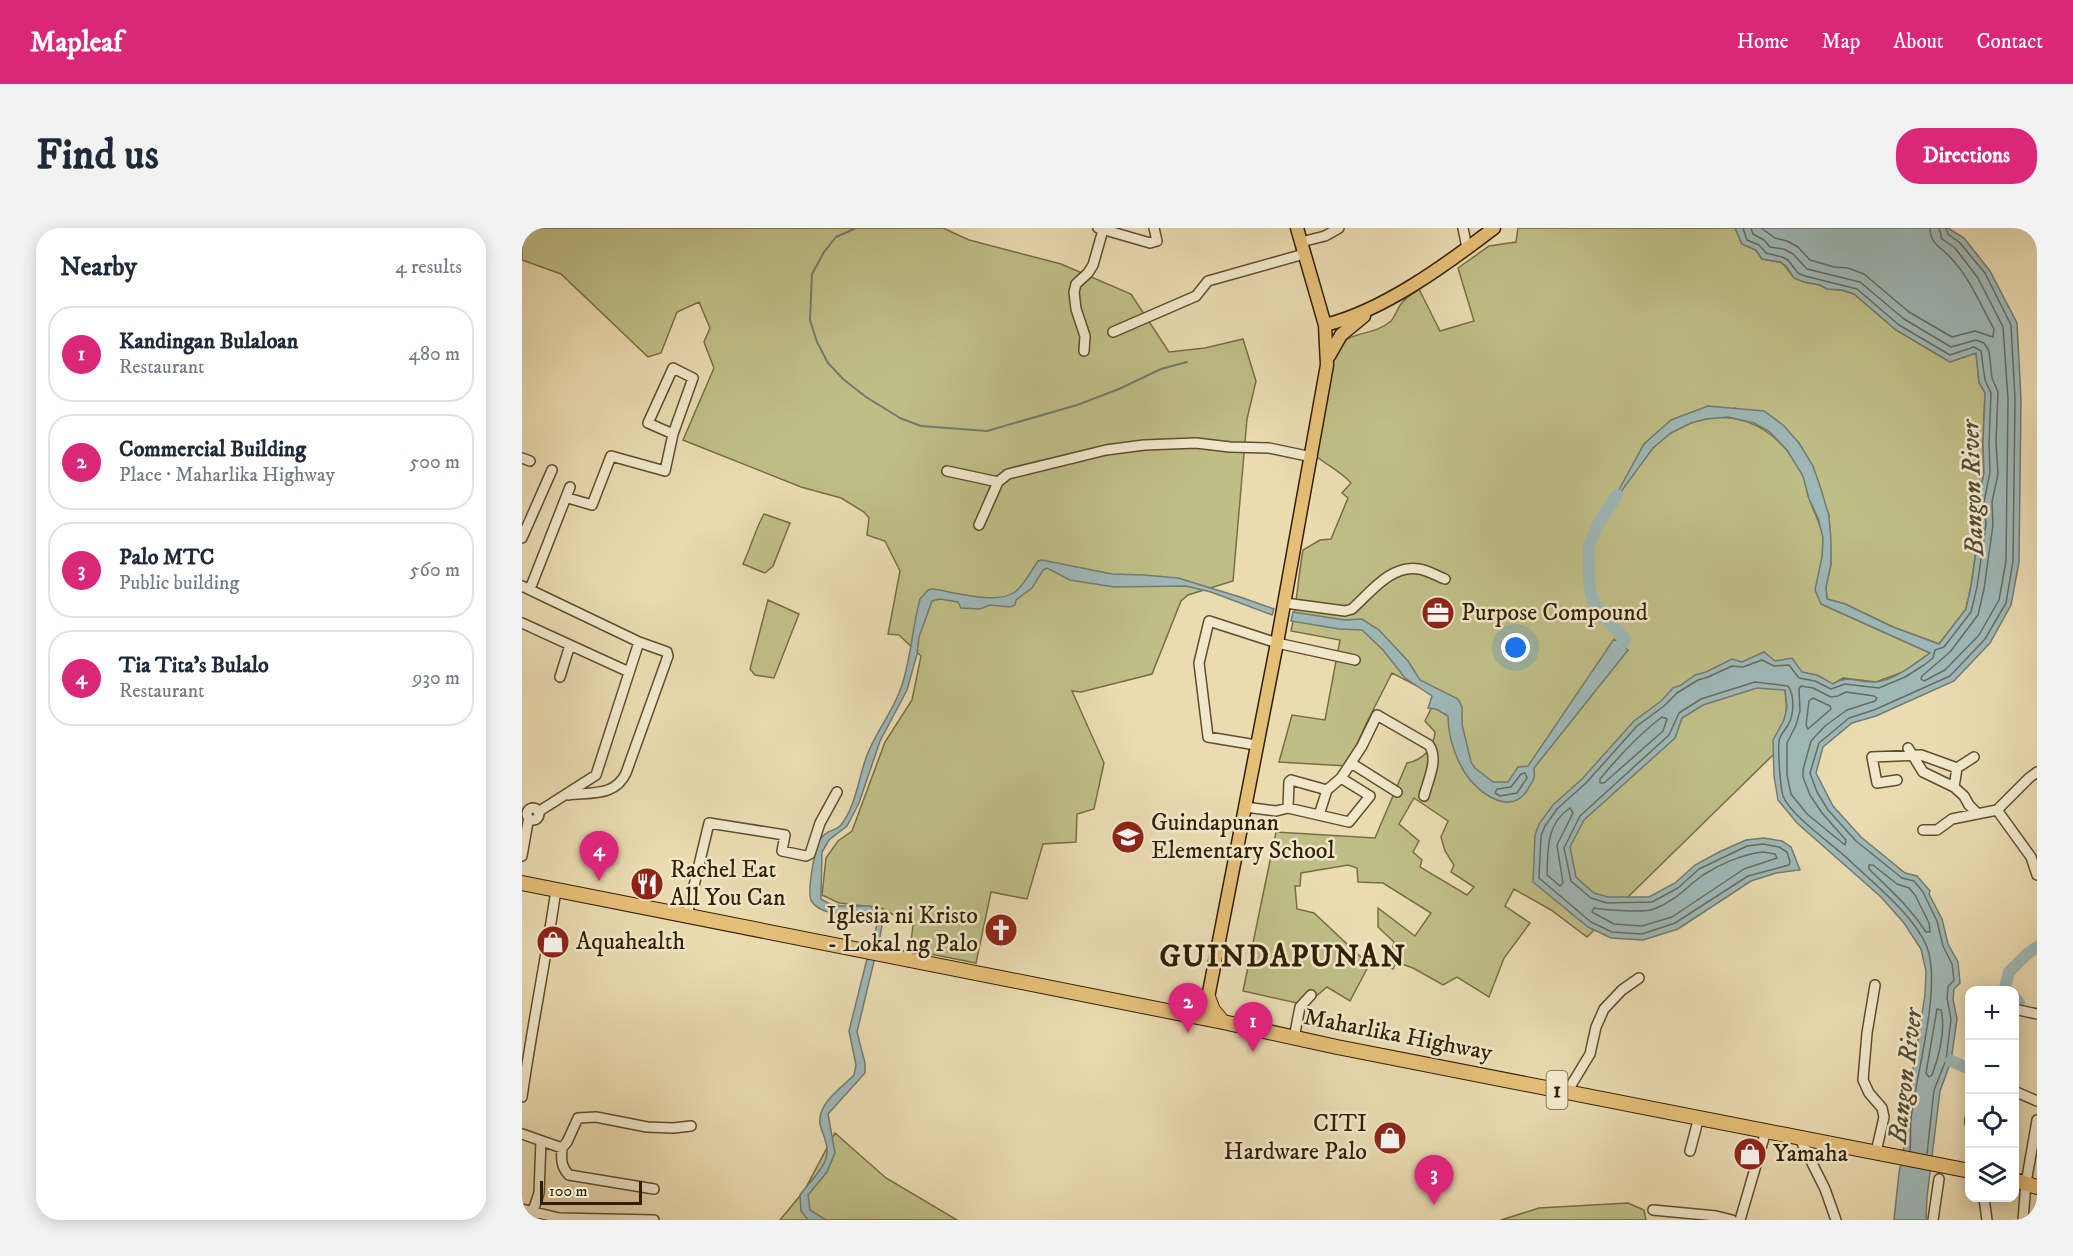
<!DOCTYPE html>
<meta charset="utf-8">
<style>
body{margin:0;font-family:"IM FELL DW Pica",serif;background:#f2f2f3;color:#1f2937}
.controls{position:absolute;right:18px;bottom:18px;display:grid;overflow:hidden;border-radius:12px;box-shadow:0 3px 15px #0003}
.controls button{width:54px;height:54px;display:grid;place-items:center;padding:0;border:0;border-bottom:2px solid #e0e1e3;background:#fff;color:#1f2937;font:30px sans-serif}
.scale{position:absolute;left:18px;bottom:15px;width:102px;box-sizing:border-box;padding-left:6px;border:3px solid #321f02;border-top:0;font-size:16px;line-height:21px;white-space:nowrap;color:#321f02;-webkit-text-stroke:4px #f1e8cc;paint-order:stroke}
.you{position:absolute;left:994px;top:420px;width:21px;height:21px;margin:-15px;border:4px solid #fff;border-radius:50%;background:#1a73e8;box-shadow:0 0 0 9px #1a73e833}
.badge{display:grid;place-items:center;width:39px;height:39px;border-radius:50%;background:#db2777;color:#fff;font-size:20px;font-weight:700}
.pin{position:absolute;translate:-50% -50px;filter:drop-shadow(0 2px 3px #0008)}
.pin::after{content:'';position:absolute;top:32px;width:21px;height:18px;background:inherit;clip-path:polygon(0 0,100% 0,50% 100%)}
.list{margin:0;padding:0;list-style:none}
h2{display:flex;justify-content:space-between;align-items:center;height:78px;margin:0;padding:0 24px;font-size:26px}
h2 small{font-size:20px;font-weight:400;color:#747a83}
.list li{display:grid;grid-template-columns:39px 1fr auto;gap:18px;align-items:center;box-sizing:border-box;height:96px;margin:0 12px 12px;padding:0 12px;border:2px solid #e0e1e3;border-radius:24px}
.list b{display:block;font-size:22px;white-space:nowrap}
.list p{margin:0;font-size:20px;white-space:nowrap;color:#747a83}
.list em{font-size:20px;font-style:normal;color:#747a83}
.icon{flex:none;width:33px;height:33px;fill:none;stroke:currentColor;stroke-width:2;stroke-linecap:round;stroke-linejoin:round}
.map{position:relative;flex:none;width:1515px;height:992px;overflow:hidden;border-radius:24px}
header{display:flex;align-items:center;gap:36px;box-sizing:border-box;height:84px;padding:0 30px;background:#db2777;color:#fff}
header strong{font-size:28px}
nav{display:flex;gap:33px;margin-inline-start:auto;font-size:21px}
.intro{display:flex;align-items:center;justify-content:space-between;box-sizing:border-box;height:144px;padding:0 36px}
h1{margin:0;font-size:42px}
.button{padding:15px 27px;border-radius:24px;background:#db2777;color:#fff;font-size:21px;font-weight:700}
main{display:flex;gap:36px;padding:0 36px}
aside{flex:1;background:#fff;border-radius:24px;box-shadow:0 3px 15px #0003}
.map>svg:first-child{display:block}
.green{fill:#bfbe87;stroke:#786e44;stroke-width:1.5;fill-rule:evenodd}
.water{fill:#9eb8b8;stroke:#737b6f;stroke-width:1.5}
.lines{fill:none;stroke-linecap:round;stroke-linejoin:round}
.shore{stroke:#686c5d;stroke-width:1.5}
.stream{stroke:#737b6f;stroke-width:2}
.river{stroke:#9eb8b8;stroke-width:12}
.minor-casing{stroke:#604e2e;stroke-width:12}
.major-casing{stroke:#321f02;stroke-width:15}
.highway-casing{stroke:#321f02;stroke-width:16}
.minor{stroke:#f1e8cc;stroke-width:9}
.major{stroke:#e5be78;stroke-width:12}
.highway{stroke:#e5be78;stroke-width:14}
.labels{text-anchor:middle;dominant-baseline:central;stroke-width:5;stroke-linejoin:round;paint-order:stroke}
.shield{fill:#f1e8cc;stroke:#6b5b3f;stroke-width:1.5}
.shield-label{font-size:22px;font-weight:bold;fill:#321f02}
.poi-label{font-size:24px;fill:#321f02;stroke:#f1e8cc;text-anchor:start}
.street-label{font-size:24px;fill:#321f02;stroke:#f1e8cc}
.water-label{font-size:26px;font-style:italic;fill:#524d39;stroke:#f1e8cc}
.district-label{font-size:30px;font-weight:bold;letter-spacing:1.5px;fill:#321f02;stroke:#f1e8cc}
</style>
<header>
<strong>Mapleaf</strong>
<nav><a>Home</a><a>Map</a><a>About</a><a>Contact</a></nav>
</header>
<div class="intro"><h1>Find us</h1><a class="button">Directions</a></div>
<main>
<aside>
<h2>Nearby<small>4 results</small></h2>
<ul class="list">
<li><span class="badge">1</span><div><b>Kandingan Bulaloan</b><p>Restaurant</p></div><em>480 m</em></li>
<li><span class="badge">2</span><div><b>Commercial Building</b><p>Place · Maharlika Highway</p></div><em>500 m</em></li>
<li><span class="badge">3</span><div><b>Palo MTC</b><p>Public building</p></div><em>560 m</em></li>
<li><span class="badge">4</span><div><b>Tia Tita's Bulalo</b><p>Restaurant</p></div><em>930 m</em></li>
</ul>
</aside>
<div class="map">
<svg width="1515" height="992" viewBox="0 0 1515 992">
<rect width="100%" height="100%" fill="#eadbb1"/>
<filter id="stains"><feTurbulence type="fractalNoise" baseFrequency=".00333" numOctaves="4"/><feColorMatrix values="0 0 0 0 .2 0 0 0 0 .09 0 0 0 0 .02 0 0 0 .5 -.17"/></filter>
<radialGradient id="worn" r=".72"><stop offset=".6" stop-color="#630" stop-opacity="0"/><stop offset="1" stop-color="#630" stop-opacity=".3"/></radialGradient>
<!-- green -->
<path class="green" d="M0 0H421L447 12 539 36 609 66 647 124 683 120 721 111 734 153 725 191 711 353 666 367 659 373 630 446 559 464 550 463 582 535 572 581 555 586 554 614 521 616 505 671 469 664 454 735 388 722 391 697 359 680 317 675 300 667 304 630 316 613 330 603 363 514 390 472 399 428 377 407 366 406 378 343 363 313 345 307 347 290 342 284 319 270 279 259 161 212 192 140 182 114 188 100 177 74 155 84 139 125 126 129 39 46 0 32Z
M996 0H1213L1220 16 1234 22 1240 31 1258 34 1263 38 1272 50 1282 54 1298 57 1305 61 1320 62 1332 66 1374 102 1428 134 1454 125 1457 154 1463 165 1461 215 1462 245 1456 274 1458 296 1449 358 1444 381 1417 416 1371 399 1323 376 1305 371 1304 359 1309 336 1307 288 1277 215 1213 180 1135 205 1122 216 1091 274C1108 251 1124 221 1149 205 1201 172 1256 194 1281 248 1284 254 1284 263 1287 270 1291 283 1298 294 1301 308 1303 320 1299 332 1298 344 1297 354 1298 366 1299 376L1408 425 1381 444 1354 454 1321 450 1311 456 1263 462C1264 472 1266 483 1262 492 1256 507 1251 508 1252 526L1065 709 1029 682 992 661 983 678 1008 695 982 730 967 769 935 749 921 757 891 740 874 734 871 741 866 739 872 714 856 699V680L893 708 909 685 861 655 836 654 835 640 826 637 779 645 778 658H773L775 681 792 685 841 731 849 733 828 773 805 759 784 777 721 763 754 604 853 610 885 535C902 532 912 519 913 504L903 493 915 468 870 445 844 496 825 538 757 534 770 487 803 492 818 412 769 403C775 376 776 349 781 322L798 312 809 311 826 270 820 265 829 255C817 242 807 239 794 228L811 125C827 100 849 110 869 93 873 89 875 81 879 76 883 70 891 65 897 61L918 103 952 93 936 40 967 18 994 14ZM892 570 926 593 919 609 923 623 932 637 929 644 952 659 945 667 898 639 900 632 891 624 897 613 877 596Z
M242 286 268 295 251 338 243 345 221 336C229 319 233 302 242 286Z
M246 372 277 386 252 450 233 447 228 441Z
M313 905 364 950 435 992H258L282 963Z
M1106 975 1122 982 1124 992H979L1017 980Z"/>
<!-- water -->
<path class="water" d="M1213 0H1426L1442 10 1468 43 1495 95 1499 171 1497 334 1489 377 1468 415 1432 453 1354 488 1330 495 1301 519 1294 545 1311 578 1339 609 1383 645 1395 648 1408 663 1407 666 1420 691 1426 716 1436 734 1438 755 1432 761 1431 771 1435 791 1429 833 1418 863 1405 969 1404 992H1372L1377 945 1382 919 1383 891 1403 767 1404 743 1399 721 1382 695 1359 669 1275 595 1256 572 1252 548 1251 512 1262 492 1265 479 1263 462 1235 460 1181 477 1160 490 1153 510 1062 592 1048 619 1054 649 1072 665 1086 669H1127L1153 655 1173 637 1197 624 1224 612 1242 610 1260 613 1269 619 1278 642 1254 645 1229 653 1156 701 1121 712 1089 710 1066 699 1011 654 1013 607 1017 596 1031 577 1060 551 1112 493 1139 473 1151 460 1159 457 1173 447 1184 444 1210 431 1220 434 1242 424 1253 433 1270 430 1280 444 1295 447 1311 456C1327 446 1335 455 1353 454 1370 454 1394 435 1408 425L1299 376 1293 362 1300 329 1301 310 1296 290 1287 271 1281 248 1265 222 1248 204 1232 195 1206 189 1184 191 1169 195 1149 205 1131 220 1087 280 1122 216 1149 192 1186 178 1242 183 1261 197 1277 215 1291 238 1299 261 1307 288 1309 312V336L1304 359 1305 371 1323 376 1371 399 1417 416 1444 381 1449 358 1458 296 1456 274 1462 245 1461 215 1463 165 1457 154 1454 125 1428 134 1374 102 1332 66 1320 62 1305 61 1298 57 1282 54 1272 50 1264 38 1258 34 1240 31 1234 22 1220 16Z
M520 332 590 346 622 347 656 350 718 369 752 381 750 387 689 364 664 358 592 359 548 352 525 340 521 342 510 360 494 372 493 377 488 379 468 377 458 381 439 380 436 374 418 371 410 373 397 409 395 426 385 462 358 513 337 575 325 598 307 612 300 624 299 671 308 676 320 678H348L362 687 357 714 351 713 356 692 354 688C337 684 302 691 290 674 284 666 293 617 300 609 305 602 314 603 319 597 333 579 336 554 343 533 351 507 370 486 379 460 389 432 390 400 398 371L406 362 411 361C432 364 475 377 493 364 502 357 509 343 516 333Z
M771 384 823 392 840 391 857 402 886 433 898 452 936 471 940 479V496L949 534 953 540 971 554H986L996 539 1006 538 1092 411 1106 422 1012 540C1012 543 1013 546 1012 549 1012 553 1007 558 1006 561 989 590 955 564 943 545 932 527 926 508 926 488L914 481 906 480 910 468 883 450 861 422 840 402 817 401 769 393Z
M346 727 353 729 335 804 343 835V845L306 886 313 925 305 944 286 967 288 982 304 992H286L279 983 278 967C286 955 305 939 305 924 306 915 300 905 298 896 295 876 319 860 332 847L334 837 327 803Z"/>
<g class="lines">
<!-- shore -->
<path class="shore" d="M1221 0 1225 12 1237 17 1244 25 1260 29 1266 32 1276 45 1283 48 1335 61 1377 97 1428 127 1452 119 1459 123 1463 152 1469 165 1467 215 1468 244 1462 274 1464 296 1455 359 1449 384 1422 419 1413 422 1411 430 1402 437 1383 449 1357 460 1323 456 1309 461 1293 453 1277 450 1267 437 1252 438 1240 432 1221 439 1210 438 1186 449 1176 452 1155 465 1142 478 1115 498 1064 555 1035 581 1023 598 1019 608 1017 650 1069 694 1090 704 1120 706 1153 695 1226 648 1267 637 1268 634 1265 624 1257 619 1241 616 1225 618 1177 641 1156 660 1130 674 1085 675 1069 670 1049 653 1042 620 1058 588 1147 507 1157 485 1179 471 1233 454 1266 458C1273 468 1272 487 1266 497 1263 502 1258 507 1257 513 1256 524 1258 558 1261 568 1268 587 1310 616 1326 631 1351 655 1392 687 1405 719 1420 759 1394 846 1389 891 1388 901 1389 912 1388 923
M1229 0 1231 6 1242 12 1248 19 1262 21 1271 26 1285 41 1338 54 1382 91 1429 119 1454 112 1462 115 1467 123 1470 150 1476 164 1474 214 1476 246 1470 274 1471 297 1462 361 1456 387 1428 424 1400 448 1399 451 1402 453 1423 442 1457 407 1477 372 1484 333 1486 171 1481 99 1456 50 1433 20 1420 11 1417 0
M1239 0 1253 10 1265 13 1276 19 1288 32 1312 39 1326 40 1342 46 1387 84 1430 109 1453 103 1471 109 1472 101C1458 76 1448 50 1428 29 1419 19 1408 16 1408 0
M1279 458 1291 460 1309 469 1316 468 1324 464 1352 468 1355 470 1353 473 1325 482 1303 498 1289 513 1281 542V549L1288 567 1300 585 1324 612 1323 617 1285 586 1269 566 1265 547V515L1274 497 1278 483 1277 461Z
M1291 470 1308 478 1309 481 1286 501 1284 497 1287 473Z
M1140 489 1145 491 1141 503 1082 555H1078V551C1097 528 1116 507 1140 489Z
M1003 545 1005 550 995 565 978 568 973 565 975 561 989 559 999 546Z
M1048 580 1051 585 1035 617 1041 655 1038 658 1025 647C1026 621 1024 596 1048 580Z
M1241 624 1253 626 1255 630 1222 641 1150 689 1120 698 1092 696 1070 684 1072 680C1084 682 1122 685 1132 681 1154 673 1164 659 1181 647 1198 636 1221 626 1241 624Z
M1347 637H1351L1375 656 1387 660 1393 667 1407 695 1408 704H1404C1387 678 1368 662 1347 641Z
M1415 781 1419 782C1424 803 1417 828 1410 847L1407 849 1404 845Z
M1405 926 1412 862 1424 832 1429 791 1425 770 1426 759 1432 752 1430 736 1421 718 1415 693 1401 664 1392 653 1380 650 1334 613 1306 582 1295 564 1288 545 1297 515 1327 490 1352 482 1428 448 1463 411 1484 375 1491 333 1493 171 1489 97 1463 45 1438 15 1426 6 1424 0"/>
<!-- stream -->
<path class="stream" d="M334 0 314 9 302 24 290 46 288 92 295 114 306 135 321 151 344 169 378 190 399 198 465 203 555 177 597 161 639 141 665 134"/>
<!-- river -->
<path class="river" d="M1090 429 1103 411 1080 386 1071 373 1067 356V318L1075 298 1095 267
M1486 762 1483 760 1487 744 1505 726 1515 719
M1492 769 1497 775 1492 786
M1429 833 1448 841"/>
<!-- minor casing -->
<g class="minor-casing">
<path id="minor" d="M576 0 628 15 635 13 632 0
M941 0 945 20
M779 14 803 8 817 0
M591 104 674 68 686 53 782 26
M562 123 563 108 554 81 552 64 554 56 566 45 571 37 581 2
M0 230 8 233
M425 243 476 254 486 246 584 222 622 217 674 215 708 219 747 220 790 229
M46 270 70 277 89 228 143 243 151 206 126 195 151 140 171 150 151 206
M457 297 476 254
M0 310 30 242
M0 358 117 414 74 547 16 584
M8 361 48 259
M763 375 823 383 830 381C848 365 869 336 897 341 905 342 915 348 923 351
M0 395 107 444
M38 449 48 417
M734 517 686 509 677 435 687 393 755 415 833 432
M1386 520 1401 544 1432 559 1442 568 1447 577 1456 586
M829 535 875 564
M1515 544 1507 550 1475 582 1509 629 1515 647
M819 550 840 518 855 487 907 517C917 531 906 552 902 568
M1375 552 1355 555 1350 529 1399 527 1435 540
M1432 559 1435 540 1452 529
M46 567C68 564 93 569 104 545L146 428 145 424 117 414
M723 579 754 583 766 580 827 594 848 568 819 550 805 562 797 587
M766 580 767 554 769 552 805 562
M5 586a6 6 0 1 1 12 0a6 6 0 1 1-12 0Z
M1401 602H1415L1430 591 1475 582
M0 628 6 594 9 592
M165 687 187 595 263 607 260 623 284 628 288 626 298 595 315 564
M1353 757 1345 805 1341 852 1347 865 1360 880 1362 889 1354 924
M1492 781 1515 786
M772 810 778 779 789 767
M1492 863 1515 873
M1045 864 1068 826 1074 799 1082 781 1100 762 1117 750
M0 869C10 799 24 731 34 662
M1448 891V895
M0 906 40 920
M1277 909 1303 961 1314 992
M1168 923 1177 889
M132 961 47 947C39 939 39 931 40 920L45 914 56 890 74 889 125 899 151 900 169 898
M1462 970 1465 992
M0 981 37 990 132 992
M1131 982 1194 988 1210 992
M8 992 17 965 19 913
M1218 992 1244 903
M1411 992 1417 951
M1501 992 1504 955 1515 892"/>
</g>
<!-- major casing -->
<g class="major-casing">
<path id="major" d="M803 97C861 83 925 36 972 0
M807 128 819 107 842 88
M682 790 755 415 805 137 803 97 775 0"/>
</g>
<!-- highway casing -->
<g class="highway-casing">
<path id="highway" d="M0 655 701 794 815 819 1448 943
M657 785 671 780 686 769 691 782 701 794
M1492 952 1515 959"/>
</g>
<!-- minor -->
<use href="#minor" class="minor"/>
<!-- major -->
<use href="#major" class="major"/>
<!-- highway -->
<use href="#highway" class="highway"/>
</g>
<!-- icons -->
<defs>
<g id="office-disc" transform="scale(1.725)"><circle r="9.5" fill="#8f2418" stroke="#f1e8cc"/><path d="M-6-3h4V-5.5h4V-3h4V5H-6ZM-1-4.5V-3h2v-1.5ZM-6 0V1H6V0Z" fill="#fff"/></g>
<g id="school-disc" transform="scale(1.725)"><circle r="9.5" fill="#8f2418" stroke="#f1e8cc"/><path d="M0-5L7-2L0 1L-7-2ZM-4 1L0 2.5L4 1V4Q0 6-4 4Z" fill="#fff"/></g>
<g id="restaurant-disc" transform="scale(1.725)"><circle r="9.5" fill="#8f2418" stroke="#f1e8cc"/><path d="M-5-6h1v4h1v-4h1v4h1v-4h1v5L-1.5 .5V6h-2V.5L-5-1ZM5-6V6H3V1.5H1.5Q1.5-4 5-6Z" fill="#fff"/></g>
<g id="church-disc" transform="scale(1.725)"><circle r="9.5" fill="#8f2418" stroke="#f1e8cc"/><path d="M-1.2-6h2.4v3.5h3.3v2.4h-3.3V6h-2.4V-.1h-3.3v-2.4h3.3Z" fill="#fff"/></g>
<g id="shop-disc" transform="scale(1.725)"><circle r="9.5" fill="#8f2418" stroke="#f1e8cc"/><path d="M-5-2.5h2.3a2.7 3.5 0 0 1 5.4 0H5L5.5 6h-11ZM-1.5-2.5h3a1.5 2.3 0 0 0-3 0Z" fill="#fff"/></g>
</defs>
<g fill-rule="evenodd">
<use href="#office-disc" x="916" y="385"/>
<use href="#school-disc" x="606" y="609"/>
<use href="#restaurant-disc" x="125" y="656"/>
<use href="#church-disc" x="479" y="702"/>
<use href="#shop-disc" x="31" y="714"/>
<use href="#shop-disc" x="868" y="910"/>
<use href="#shop-disc" x="1228" y="926"/>
</g>
<g class="labels">
<!-- shield labels -->
<rect class="shield" x="1024.5" y="843" width="21" height="38" rx="4.5"/>
<g class="shield-label">
<text x="1035" y="862">1</text>
</g>
<!-- poi labels -->
<g class="poi-label">
<text x="939" y="385">Purpose Compound</text>
<text x="629" y="595">Guindapunan<tspan x="629" dy="28">Elementary School</tspan></text>
<text x="148" y="642">Rachel Eat<tspan x="148" dy="28">All You Can</tspan></text>
<text x="456" y="688" text-anchor="end">Iglesia ni Kristo<tspan x="456" dy="28">- Lokal ng Palo</tspan></text>
<text x="54" y="714">Aquahealth</text>
<text x="845" y="896" text-anchor="end">CITI<tspan x="845" dy="28">Hardware Palo</tspan></text>
<text x="1251" y="926">Yamaha</text>
</g>
<!-- street labels -->
<g class="street-label">
<text transform="translate(876 807) rotate(11)">Maharlika Highway</text>
</g>
<!-- water labels -->
<g class="water-label">
<text transform="translate(1451 260) rotate(-92)">Bangon River</text>
<text transform="translate(1384 848) rotate(-83)">Bangon River</text>
</g>
<!-- district labels -->
<g class="district-label">
<text x="761" y="729">GUINDAPUNAN</text>
</g>
</g>
<rect width="100%" height="100%" filter="url(#stains)"/>
<rect width="100%" height="100%" fill="url(#worn)"/>
</svg>
<div class="controls">
<button>+</button>
<button>−</button>
<button><svg class="icon" aria-label="locate" viewBox="0 0 24 24"><circle cx="12" cy="12" r="6"/><path d="M12 2v4M12 18v4M2 12h4M18 12h4"/></svg></button>
<button><svg class="icon" aria-label="layers" viewBox="0 0 24 24"><path d="M12 4l9 5-9 5-9-5zM3 14l9 5 9-5"/></svg></button>
</div>
<div class="scale">100 m</div>
<div class="you"></div>
<div class="pin badge" style="left:731px;top:824px">1</div>
<div class="pin badge" style="left:666px;top:805px">2</div>
<div class="pin badge" style="left:912px;top:977px">3</div>
<div class="pin badge" style="left:77px;top:653px">4</div>
</div>
</main>
